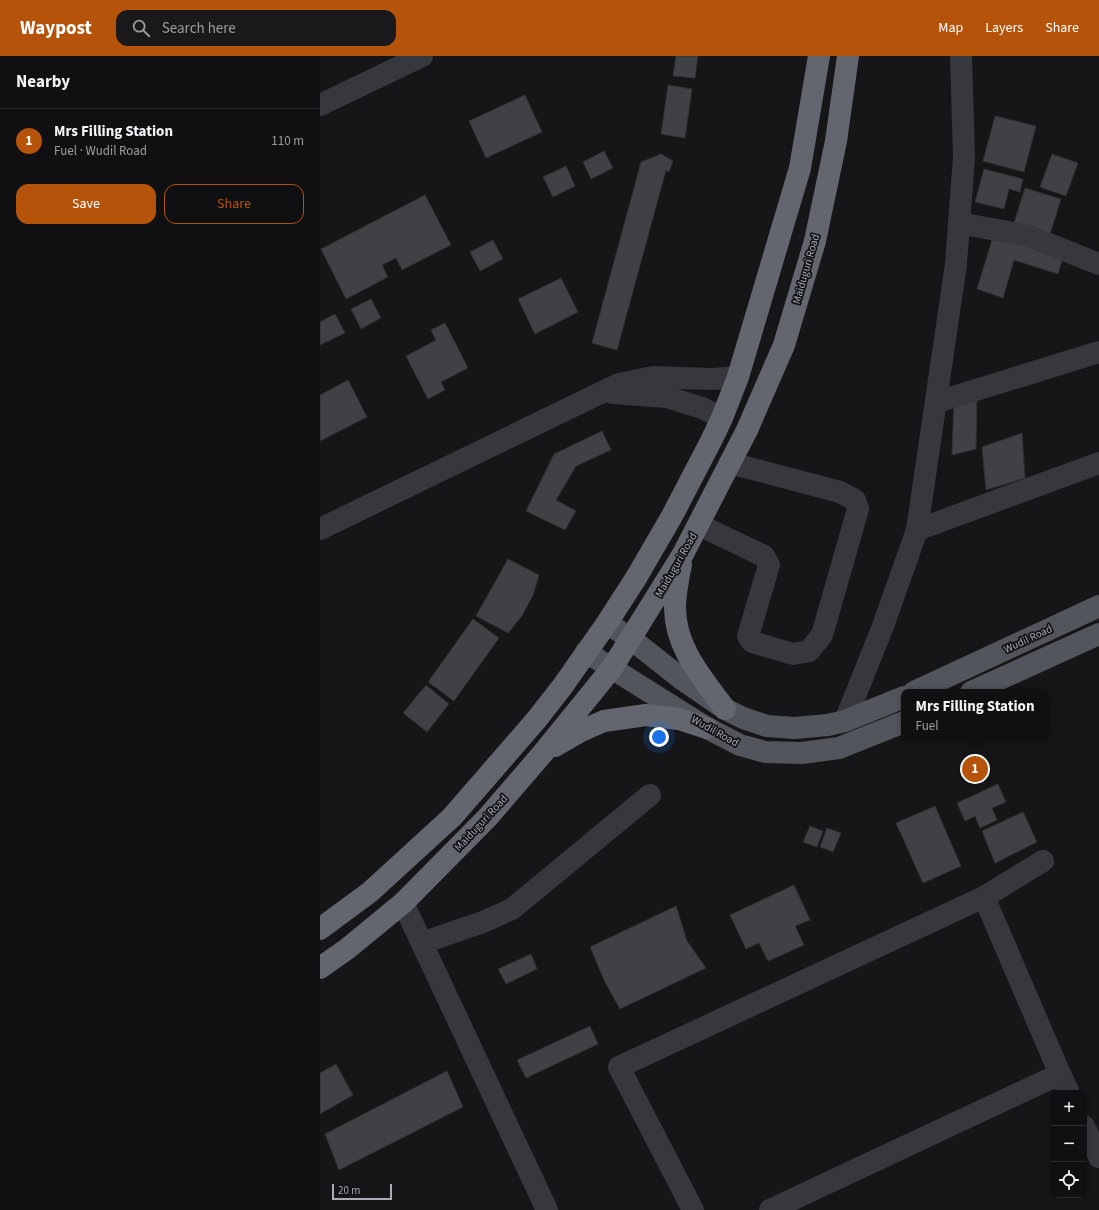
<!DOCTYPE html>
<meta charset="utf-8">
<style>
body{margin:0;font-family:"Source Sans 3",sans-serif;background:#19191b;color:#f1f3f6}
.controls{position:absolute;right:12px;bottom:12px;display:grid;overflow:hidden;border-radius:8px;box-shadow:0 2px 6px #0003}
.controls button{width:36px;height:36px;display:grid;place-items:center;padding:0;border:0;border-bottom:1px solid #303032;background:#101012;color:#f1f3f6;font:20px sans-serif}
.scale{position:absolute;left:12px;bottom:10px;width:60px;box-sizing:border-box;padding-left:4px;border:2px solid #a8adb8;border-top:0;font-size:11px;line-height:14px;white-space:nowrap;color:#a8adb8;-webkit-text-stroke:3px #111113;paint-order:stroke}
.you{position:absolute;left:339px;top:681px;width:14px;height:14px;margin:-10px;border:3px solid #fff;border-radius:50%;background:#1a73e8;box-shadow:0 0 0 6px #1a73e833}
.badge{display:grid;place-items:center;width:26px;height:26px;border-radius:50%;background:#b45309;color:#fff;font-size:13px;font-weight:700}
.pin{position:absolute;translate:-50% -50%;border:2px solid #fff;box-shadow:0 1px 4px #0006}
.popup{position:absolute;left:581px;top:633px;width:148px;height:52px;box-sizing:border-box;display:grid;place-content:center;border-radius:8px;background:#101012;filter:drop-shadow(0 1px 3px #0005);font-size:13px;white-space:nowrap;color:#9c9d9f}
.popup b{font-size:15px;color:#f1f3f6}
.popup::after{content:'';position:absolute;left:50%;top:100%;margin-left:-8px;border:8px solid transparent;border-top-color:#101012}
.list{margin:0;padding:0;list-style:none}
h2{display:flex;justify-content:space-between;align-items:center;height:52px;margin:0;padding:0 16px;font-size:17px}
h2 small{font-size:13px;font-weight:400;color:#9c9d9f}
.list li{display:grid;grid-template-columns:26px 1fr auto;gap:12px;align-items:center;box-sizing:border-box;height:64px;padding:0 16px;border-top:1px solid #303032}
.list b{display:block;font-size:15px;white-space:nowrap}
.list p{margin:0;font-size:13px;white-space:nowrap;color:#9c9d9f}
.list em{font-size:13px;font-style:normal;color:#9c9d9f}
.actions{display:flex;gap:8px;padding:12px 16px}
.actions a{flex:1;padding:9px 0;border:1px solid #b45309;border-radius:12px;text-align:center;font-size:14px;color:#b45309}
.actions .main{background:#b45309;color:#fff}
.icon{flex:none;width:22px;height:22px;fill:none;stroke:currentColor;stroke-width:2;stroke-linecap:round;stroke-linejoin:round}
.map{position:relative;flex:none;width:779px;height:1154px;overflow:hidden}
header{display:flex;align-items:center;gap:24px;box-sizing:border-box;height:56px;padding:0 20px;background:#b45309;color:#fff}
header strong{font-size:19px}
nav{display:flex;gap:22px;margin-inline-start:auto;font-size:14px}
.search{width:280px;height:36px;background:#19191b;display:flex;align-items:center;gap:10px;box-sizing:border-box;padding:0 14px;border-radius:12px;color:#9c9d9f;font-size:15px}
main{display:flex}
aside{flex:1;background:#101012}
.map>svg:first-child{display:block}
.building{fill:#404145;stroke:#303034}
.lines{fill:none;stroke-linecap:round;stroke-linejoin:round}
.minor{stroke:#37383d;stroke-width:22}
.major{stroke:#53555c;stroke-width:22}
.highway{stroke:#63666e;stroke-width:22}
.labels{text-anchor:middle;dominant-baseline:central;stroke-width:3.5;stroke-linejoin:round;paint-order:stroke}
.street-label{font-size:11px;fill:#a8adb8;stroke:#111113}
</style>
<header>
<strong>Waypost</strong>
<div class="search"><svg class="icon" aria-label="search" viewBox="0 0 24 24"><circle cx="10" cy="10" r="6"/><path d="M15 15l6 6"/></svg>Search here</div>
<nav><a>Map</a><a>Layers</a><a>Share</a></nav>
</header>
<main>
<aside>
<h2>Nearby<small></small></h2>
<ul class="list">
<li><span class="badge">1</span><div><b>Mrs Filling Station</b><p>Fuel · Wudil Road</p></div><em>110 m</em></li>
</ul>
<div class="actions"><a class="main">Save</a><a>Share</a></div>
</aside>
<div class="map">
<svg width="779" height="1154" viewBox="0 0 779 1154">
<rect width="100%" height="100%" fill="#161618"/>
<!-- building -->
<path class="building" d="M356 0H378L375 22 353 20Z
M348 29 372 33 365 82 341 78Z
M205 39 222 76 166 102 149 65Z
M675 60 716 70 704 116 663 105Z
M284 95 293 112 271 123 263 106Z
M341 98 353 105 349 116 346 114 297 294 272 287 321 106Z
M732 98 758 107 746 140 720 131Z
M246 110 255 130 233 141 223 121Z
M664 113 703 123 700 136 689 133 684 153 655 146Z
M705 132 741 143 730 178 694 167Z
M105 139 131 189 82 214 76 202 62 209 68 221 26 243 1 193Z
M675 174 745 195 738 218 694 204 683 242 657 233Z
M173 184 183 203 160 215 150 196Z
M241 222 258 256 215 278 198 243Z
M51 243 61 262 41 273 31 253Z
M15 258 25 277 0 289V266Z
M125 267 148 312 121 326 125 334 108 343 86 300 116 284 111 274Z
M28 324 47 361 0 385V339Z
M657 338 656 393 632 399 634 341Z
M282 375 291 394 256 410 236 444 256 455 245 474 206 455 234 398Z
M702 377 705 422 666 434 662 391Z
M188 503 219 519 213 539 202 560 188 577 156 560Z
M153 563 179 582 134 645 108 626Z
M106 629 129 648 107 676 83 657Z
M678 728 686 746 672 752 677 764 660 772 655 760 645 765 637 747Z
M615 750 641 810 603 827 576 767Z
M703 756 717 786 675 807 662 775Z
M490 770 503 775 497 791 483 786Z
M507 772 521 777 513 796 500 791Z
M474 829 490 864 475 870 484 889 448 905 439 887 426 893 410 859Z
M356 850 367 885 386 912 300 953 285 926 270 891Z
M211 898 217 913 186 928 178 913Z
M270 970 278 988 206 1022 197 1004Z
M16 1008 33 1039 0 1058V1017Z
M127 1015 143 1051 19 1114 5 1078Z"/>
<g class="lines">
<!-- minor -->
<path class="minor" d="M0 49 102 0
M639 167 709 180 779 208
M293 337 347 341 382 352 402 362
M617 346 779 296
M379 469 444 500 449 509 428 580 432 586 473 598 489 595 502 579 538 453 535 444 520 436 410 407
M0 473 299 328 333 321 392 323 418 321
M597 474 779 407
M525 665 563 570 597 474 636 208 644 101 641 0
M664 841 740 1018
M83 847 227 1154
M102 887 163 866 192 853 330 739
M764 1070 779 1101
M373 1154 299 1011 664 841 723 805
M450 1154 740 1018 749 1037"/>
<!-- major -->
<path class="major" d="M287 567 311 583 363 624 405 653 423 662 447 670 474 672 508 669 525 665 584 641
M266 596 387 672 420 689 445 696 482 697 519 692 584 666
M594 636 779 550
M651 636 779 578"/>
<!-- highway -->
<path class="highway" d="M361 509C358 523 355 538 355 552 355 592 383 623 405 653
M235 690 261 675 284 665 326 659 359 663 387 672
M0 873 50 836 132 761 217 663 242 631 287 567 316 522 352 460 391 385 402 362 418 321 480 112 499 0
M0 912 27 893 83 847 167 762 223 697 292 612 363 498 427 374 464 289 495 185 516 85 528 0"/>
</g>
<g class="labels">
<!-- street labels -->
<g class="street-label">
<text transform="translate(486 213) rotate(-74)">Maiduguri Road</text>
<text transform="translate(356 509) rotate(-60)">Maiduguri Road</text>
<text transform="translate(708 583) rotate(-25)">Wudil Road</text>
<text transform="translate(395 675) rotate(29)">Wudil Road</text>
<text transform="translate(161 767) rotate(-47)">Maiduguri Road</text>
</g>
</g>
</svg>
<div class="controls">
<button>+</button>
<button>−</button>
<button><svg class="icon" aria-label="locate" viewBox="0 0 24 24"><circle cx="12" cy="12" r="6"/><path d="M12 2v4M12 18v4M2 12h4M18 12h4"/></svg></button>
</div>
<div class="scale">20 m</div>
<div class="you"></div>
<div class="pin badge" style="left:655px;top:713px">1</div>
<div class="popup"><b>Mrs Filling Station</b>Fuel</div>
</div>
</main>
